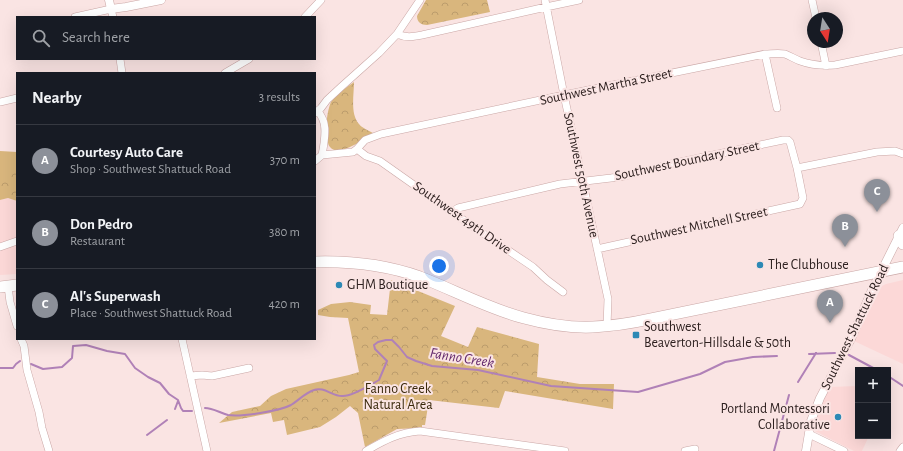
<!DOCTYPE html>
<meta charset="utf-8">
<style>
body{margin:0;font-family:"Alegreya Sans",sans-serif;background:#242831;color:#f1f3f6}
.controls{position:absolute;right:12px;bottom:12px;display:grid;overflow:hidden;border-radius:0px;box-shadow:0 4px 16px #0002}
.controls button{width:36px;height:36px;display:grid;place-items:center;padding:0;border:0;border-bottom:1px solid #363941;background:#171b24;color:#f1f3f6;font:20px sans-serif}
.compass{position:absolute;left:807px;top:12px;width:36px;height:36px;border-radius:50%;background:#171b24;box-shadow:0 4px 16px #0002;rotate:168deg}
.you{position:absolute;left:439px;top:266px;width:14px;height:14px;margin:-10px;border:3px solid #fff;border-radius:50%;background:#1a73e8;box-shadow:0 0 0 6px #1a73e833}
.badge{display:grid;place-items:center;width:26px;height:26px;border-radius:50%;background:#8c9099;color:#fff;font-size:13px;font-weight:700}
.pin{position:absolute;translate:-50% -33px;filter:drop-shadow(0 1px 2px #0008)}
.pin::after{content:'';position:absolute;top:21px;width:14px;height:12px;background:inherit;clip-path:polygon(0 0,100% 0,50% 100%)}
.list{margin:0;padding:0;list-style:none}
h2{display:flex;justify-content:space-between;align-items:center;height:52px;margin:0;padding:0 16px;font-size:17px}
h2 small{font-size:13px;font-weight:400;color:#9ea1a6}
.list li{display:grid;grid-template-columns:26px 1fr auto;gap:12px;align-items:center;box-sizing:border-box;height:72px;padding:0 16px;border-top:1px solid #363941}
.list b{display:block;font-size:15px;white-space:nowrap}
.list p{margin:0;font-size:13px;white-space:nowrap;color:#9ea1a6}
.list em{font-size:13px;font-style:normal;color:#9ea1a6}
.icon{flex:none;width:22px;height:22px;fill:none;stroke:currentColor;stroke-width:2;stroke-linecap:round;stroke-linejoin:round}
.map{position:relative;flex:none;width:903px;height:451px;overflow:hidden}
.search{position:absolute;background:#171b24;box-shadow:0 4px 16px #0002;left:16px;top:16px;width:300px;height:44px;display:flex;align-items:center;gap:10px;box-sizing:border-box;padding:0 14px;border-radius:0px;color:#9ea1a6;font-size:15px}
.panel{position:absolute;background:#171b24;box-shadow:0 4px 16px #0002;left:16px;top:72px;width:300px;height:268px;border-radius:0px}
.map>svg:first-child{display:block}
.built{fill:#fcd8d7}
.grass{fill:#d9b67d}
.forest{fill:url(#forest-crowns)}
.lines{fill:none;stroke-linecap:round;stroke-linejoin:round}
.stream{stroke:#b081b7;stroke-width:2}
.minor-casing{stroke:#caa7a6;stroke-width:8}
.tertiary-casing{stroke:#caa7a6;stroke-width:9}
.primary-casing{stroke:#caa7a6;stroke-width:12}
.minor{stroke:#fff;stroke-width:7}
.tertiary{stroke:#fff;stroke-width:8}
.primary{stroke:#fff;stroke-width:11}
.poi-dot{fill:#2d89b5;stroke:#fae4e3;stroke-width:1.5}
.labels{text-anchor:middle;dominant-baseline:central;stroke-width:4;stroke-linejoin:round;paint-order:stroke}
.street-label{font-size:14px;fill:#2e2120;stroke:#fae4e3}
.poi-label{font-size:14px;fill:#2e2120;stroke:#fae4e3;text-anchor:start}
.park-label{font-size:14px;fill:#3a290c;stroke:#fae4e3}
.water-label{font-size:15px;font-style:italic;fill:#642a6d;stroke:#fae4e3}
</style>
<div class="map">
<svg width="903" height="451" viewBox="0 0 903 451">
<defs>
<pattern id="forest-crowns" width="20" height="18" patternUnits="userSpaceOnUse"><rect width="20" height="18" fill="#d9b67d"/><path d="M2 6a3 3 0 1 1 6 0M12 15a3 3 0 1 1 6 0" fill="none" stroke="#bb9c6c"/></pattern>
</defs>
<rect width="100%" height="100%" fill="#fae4e3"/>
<!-- built -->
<path class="built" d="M8 198 17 201V274L0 275V200Z
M903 280V364L854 341 882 286 886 284Z
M858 386V436H869L862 451H854L815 431V426L818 413 829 387Z"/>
<!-- grass -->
<path class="grass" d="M0 151 17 152V171H0Z"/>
<!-- forest -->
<path class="forest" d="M426 0H487L490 12 427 25C421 25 417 22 417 16Z
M354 82C354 95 350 114 359 124 362 128 368 130 373 133 365 139 338 158 330 147 326 143 329 134 329 129 328 126 327 123 327 120 327 116 329 106 331 102 336 94 346 88 354 82Z
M0 171H17V201L8 198 0 200Z
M391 280 455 306 441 336 468 347 477 327 539 344 537 377 580 384H614L613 409 505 391 499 408 429 400 425 425H422V428L397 429 365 447 358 413 350 406 336 417 320 427 287 435 284 420 273 422 271 413 219 423 232 412 260 406 271 396 286 389 349 375 359 372 348 318 330 317 318 315V310L331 304 350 302 371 305 370 314 387 315Z"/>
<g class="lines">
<!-- stream -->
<path class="stream" d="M809 354 835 353
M849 355 877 370
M31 364 43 369 62 367 72 358 73 346 86 345 107 351 125 354 135 368 148 377 160 383 169 394 178 400 181 408 183 411H192
M0 368H13L16 364 20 361
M888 376 903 386
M798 382 816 353
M205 408C213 408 220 413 228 415 241 417 280 411 291 405 299 400 305 393 314 390 324 386 333 397 343 396 353 396 370 385 379 380L387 361 375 349 374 345 378 342 386 340H392L399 347 407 357 416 361 432 366 478 370 551 386 638 392 700 374 725 362 753 357 777 356
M175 409 178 401
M147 435 167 420
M774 451 789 395"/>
<!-- minor casing -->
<g class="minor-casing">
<path id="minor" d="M545 0 564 95 608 299 607 326
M812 0 816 18
M75 17 111 9 113 17
M305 17 321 0
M397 34C406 38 412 37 422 35L546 7 579 0
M821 42 826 66
M765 54 777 108
M120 59 122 73
M225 73 249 59
M0 102 17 98
M318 111C320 114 322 117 323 120 327 129 324 145 322 155
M315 113 321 108 327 100 341 87 379 53 397 34 420 0
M357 149 366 156 380 161 475 228 533 267 547 280 563 292
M315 161 322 155 353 152 357 149 365 140 381 134 564 95 765 54C771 54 778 53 785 54 790 56 795 59 800 61 811 65 823 66 835 65L903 51
M797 168 877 152 895 151 903 154
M452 212 458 208 560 184 611 178 625 176 671 164 783 140H788L790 142 797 168 803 198 800 204 597 249
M0 247 17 241
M8 286 10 302 17 326
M21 339 24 346 27 370 39 412 42 428 49 451
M182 339 207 451
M190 376 202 375 212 376 249 368
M809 434 844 451
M366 451C383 441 400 432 420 431L565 451
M685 451 695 449
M900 451 903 447"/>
</g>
<!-- tertiary casing -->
<g class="tertiary-casing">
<path id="tertiary" d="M109 0 111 9 126 7 161 0
M806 451 811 421 820 398 851 339 872 290 903 228"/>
</g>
<!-- primary casing -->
<g class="primary-casing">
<path id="primary" d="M899 236 903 244
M315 262C351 261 386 265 420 277 454 290 489 309 524 318 546 324 570 328 593 327 613 326 632 323 650 319L903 267
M0 287 17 285"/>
</g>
<!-- minor -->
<use href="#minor" class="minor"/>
<!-- tertiary -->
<use href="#tertiary" class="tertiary"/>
<!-- primary -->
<use href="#primary" class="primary"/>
</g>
<!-- markers -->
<g class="poi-dot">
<circle cx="760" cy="265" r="4"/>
<circle cx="339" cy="285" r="4"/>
<rect x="632" y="331" width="8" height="8" rx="2"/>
<circle cx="838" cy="417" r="4"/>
</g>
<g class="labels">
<!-- street labels -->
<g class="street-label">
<text transform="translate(606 87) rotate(-12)">Southwest Martha Street</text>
<text transform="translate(687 161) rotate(-12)">Southwest Boundary Street</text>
<text transform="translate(581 175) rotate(78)">Southwest 50th Avenue</text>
<text transform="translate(462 218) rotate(35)">Southwest 49th Drive</text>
<text transform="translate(699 226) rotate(-12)">Southwest Mitchell Street</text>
<text transform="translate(855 327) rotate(-64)">Southwest Shattuck Road</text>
</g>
<!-- poi labels -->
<g class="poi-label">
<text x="768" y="265">The Clubhouse</text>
<text x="347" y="285">GHM Boutique</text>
<text x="644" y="327">Southwest<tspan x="644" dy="16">Beaverton-Hillsdale &amp; 50th</tspan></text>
<text x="830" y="409" text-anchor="end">Portland Montessori<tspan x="830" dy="16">Collaborative</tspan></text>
</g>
<!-- park labels -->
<g class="park-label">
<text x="398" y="389">Fanno Creek<tspan x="398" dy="16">Natural Area</tspan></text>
</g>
<!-- water labels -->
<g class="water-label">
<text transform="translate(462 358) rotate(9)">Fanno Creek</text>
</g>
</g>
</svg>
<div class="controls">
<button>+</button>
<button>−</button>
</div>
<svg class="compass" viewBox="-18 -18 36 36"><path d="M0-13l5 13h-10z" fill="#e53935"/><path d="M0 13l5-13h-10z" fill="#9ea1a6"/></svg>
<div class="you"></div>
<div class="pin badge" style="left:830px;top:323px">A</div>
<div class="pin badge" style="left:845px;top:247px">B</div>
<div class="pin badge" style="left:877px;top:212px">C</div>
<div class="search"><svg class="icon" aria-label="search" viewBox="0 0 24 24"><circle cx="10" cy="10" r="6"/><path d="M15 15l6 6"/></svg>Search here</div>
<section class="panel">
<h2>Nearby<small>3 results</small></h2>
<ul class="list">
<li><span class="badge">A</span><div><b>Courtesy Auto Care</b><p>Shop · Southwest Shattuck Road</p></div><em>370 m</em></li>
<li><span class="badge">B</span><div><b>Don Pedro</b><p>Restaurant</p></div><em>380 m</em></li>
<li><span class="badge">C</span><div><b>Al's Superwash</b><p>Place · Southwest Shattuck Road</p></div><em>420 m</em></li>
</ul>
</section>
</div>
